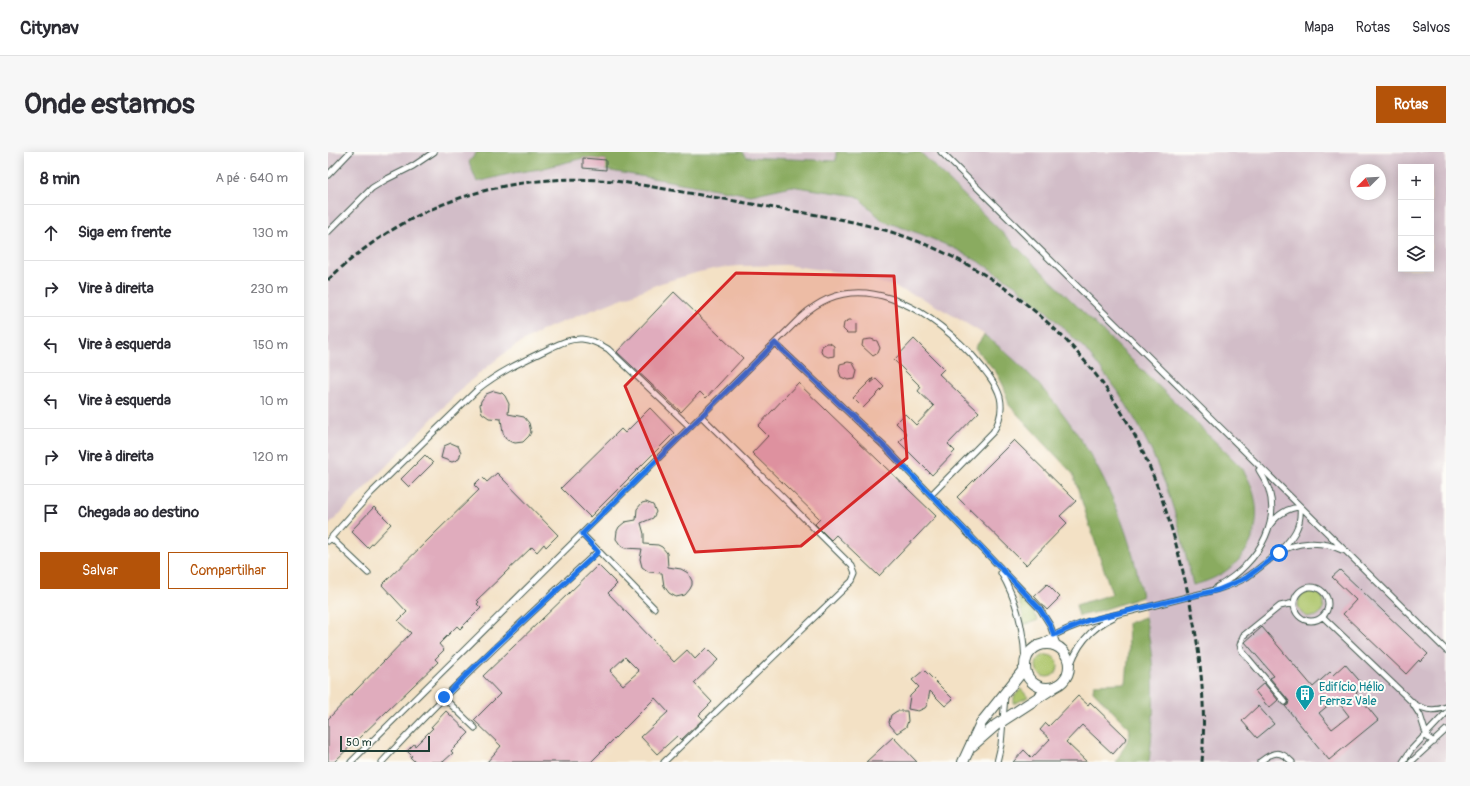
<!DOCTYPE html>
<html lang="pt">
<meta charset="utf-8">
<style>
body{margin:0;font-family:Pangolin,sans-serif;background:#f7f7f7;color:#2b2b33}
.controls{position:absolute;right:12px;top:12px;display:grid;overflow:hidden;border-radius:0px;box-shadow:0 2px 10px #0003}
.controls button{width:36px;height:36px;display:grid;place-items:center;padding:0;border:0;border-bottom:1px solid #e1e1e2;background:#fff;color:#2b2b33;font:20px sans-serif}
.compass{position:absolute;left:1022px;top:12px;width:36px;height:36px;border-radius:50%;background:#fff;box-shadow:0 2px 10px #0003;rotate:246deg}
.scale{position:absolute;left:12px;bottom:10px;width:90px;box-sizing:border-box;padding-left:4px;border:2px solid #1f3d34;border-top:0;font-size:11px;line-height:14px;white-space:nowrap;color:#1f3d34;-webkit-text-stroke:3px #fdfcf7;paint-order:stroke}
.stop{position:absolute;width:12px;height:12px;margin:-9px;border:3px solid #1a73e8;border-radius:50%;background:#fff}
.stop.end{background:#1a73e8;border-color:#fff;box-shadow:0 1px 4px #0008}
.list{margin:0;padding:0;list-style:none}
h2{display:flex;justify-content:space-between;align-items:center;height:52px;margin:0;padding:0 16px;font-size:17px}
h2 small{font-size:13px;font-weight:400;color:#7c7c81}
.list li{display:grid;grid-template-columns:26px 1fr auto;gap:12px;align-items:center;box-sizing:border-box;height:56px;padding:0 16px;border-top:1px solid #e1e1e2}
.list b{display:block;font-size:15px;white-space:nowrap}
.list em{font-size:13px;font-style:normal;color:#7c7c81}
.actions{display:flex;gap:8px;padding:12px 16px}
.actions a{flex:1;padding:9px 0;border:1px solid #b45309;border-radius:0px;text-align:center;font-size:14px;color:#b45309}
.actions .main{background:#b45309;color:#fff}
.icon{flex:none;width:22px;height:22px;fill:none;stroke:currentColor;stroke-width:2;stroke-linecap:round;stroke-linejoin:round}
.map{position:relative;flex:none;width:1118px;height:610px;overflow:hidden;border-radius:0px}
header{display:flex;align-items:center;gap:24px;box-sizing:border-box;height:56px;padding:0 20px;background:#fff;border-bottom:1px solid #e1e1e2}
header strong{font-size:19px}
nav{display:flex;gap:22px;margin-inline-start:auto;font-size:14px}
.intro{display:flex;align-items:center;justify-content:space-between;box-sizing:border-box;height:96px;padding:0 24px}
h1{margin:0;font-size:28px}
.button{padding:10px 18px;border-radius:0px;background:#b45309;color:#fff;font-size:14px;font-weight:700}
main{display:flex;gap:24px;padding:0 24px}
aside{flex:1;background:#fff;border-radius:0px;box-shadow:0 2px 10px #0003}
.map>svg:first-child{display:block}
.industrial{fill:#d2bdc8;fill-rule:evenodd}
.green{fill:#aec66c;stroke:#668250}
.forest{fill:#8aab60;stroke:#54744a}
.building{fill:#e0acbd;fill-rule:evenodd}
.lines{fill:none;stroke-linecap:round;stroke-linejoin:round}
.service-casing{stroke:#3f564a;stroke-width:7}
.minor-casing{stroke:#3f564a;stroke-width:12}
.service{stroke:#fff;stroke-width:5}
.minor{stroke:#fff;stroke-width:10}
.rail{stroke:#1f3d34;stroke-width:3;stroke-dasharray:6 3;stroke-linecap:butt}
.route{stroke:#1a73e8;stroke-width:5}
.marked{fill:#d62828;fill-opacity:0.2;stroke:#d62828;stroke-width:3;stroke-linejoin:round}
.labels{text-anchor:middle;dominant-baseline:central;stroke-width:4;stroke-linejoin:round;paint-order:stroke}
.culture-label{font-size:12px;fill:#0d838f;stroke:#fdfcf7;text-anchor:start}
</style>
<header>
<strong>Citynav</strong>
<nav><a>Mapa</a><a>Rotas</a><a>Salvos</a></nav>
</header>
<div class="intro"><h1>Onde estamos</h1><a class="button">Rotas</a></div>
<main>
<aside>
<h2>8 min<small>A pé · 640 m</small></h2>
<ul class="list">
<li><svg class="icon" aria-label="ahead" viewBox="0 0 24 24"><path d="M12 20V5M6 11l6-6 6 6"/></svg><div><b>Siga em frente</b></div><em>130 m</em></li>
<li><svg class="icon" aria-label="right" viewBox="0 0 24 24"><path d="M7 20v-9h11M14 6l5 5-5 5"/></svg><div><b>Vire à direita</b></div><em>230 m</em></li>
<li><svg class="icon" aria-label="left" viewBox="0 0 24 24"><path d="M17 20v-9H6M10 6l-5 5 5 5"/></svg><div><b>Vire à esquerda</b></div><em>150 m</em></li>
<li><svg class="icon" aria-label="left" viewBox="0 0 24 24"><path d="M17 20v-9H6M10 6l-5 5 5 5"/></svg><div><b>Vire à esquerda</b></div><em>10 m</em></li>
<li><svg class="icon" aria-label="right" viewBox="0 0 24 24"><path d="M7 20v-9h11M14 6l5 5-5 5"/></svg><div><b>Vire à direita</b></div><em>120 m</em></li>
<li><svg class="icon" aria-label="arrive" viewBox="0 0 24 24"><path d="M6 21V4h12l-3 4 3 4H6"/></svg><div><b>Chegada ao destino</b></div></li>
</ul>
<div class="actions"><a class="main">Salvar</a><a>Compartilhar</a></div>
</aside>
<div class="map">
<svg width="1118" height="610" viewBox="0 0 1118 610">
<rect width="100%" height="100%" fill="#fdfcf7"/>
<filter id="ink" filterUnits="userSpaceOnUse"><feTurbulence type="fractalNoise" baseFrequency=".025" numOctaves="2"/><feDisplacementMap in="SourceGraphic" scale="8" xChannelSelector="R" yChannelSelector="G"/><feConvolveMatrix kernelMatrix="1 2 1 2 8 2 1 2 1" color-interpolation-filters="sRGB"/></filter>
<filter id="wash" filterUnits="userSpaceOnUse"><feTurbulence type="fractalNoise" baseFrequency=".012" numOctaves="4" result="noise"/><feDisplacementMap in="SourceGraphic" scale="16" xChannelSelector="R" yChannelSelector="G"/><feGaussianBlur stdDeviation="0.9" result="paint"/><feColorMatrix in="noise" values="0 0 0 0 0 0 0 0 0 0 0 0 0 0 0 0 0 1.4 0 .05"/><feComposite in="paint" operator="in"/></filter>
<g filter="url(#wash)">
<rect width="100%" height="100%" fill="#f3e1c5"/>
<!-- industrial -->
<path class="industrial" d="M0 0H1118V610H821L825 564 824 517 822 494 812 433 803 399 787 355 767 312 750 282 722 244 706 227 681 203 654 181 624 163 594 146 561 133 516 121 458 113 411 114 391 116 371 120 333 131 219 176 187 194 169 207 135 235 0 374ZM1073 15H1103V117H1073ZM1028 18H1052V42H1028Z"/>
<!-- green -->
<path class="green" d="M970 452a13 13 0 1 1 26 0a13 13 0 1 1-26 0Z
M690 440 693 442 710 468 696 473C696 465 689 445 690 440Z
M708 514a11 11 0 1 1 22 0a11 11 0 1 1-22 0Z
M693 537 700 545 686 552V545Z"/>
<!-- forest -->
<path class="forest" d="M149 0H414L418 5 508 9V0H592L914 316C946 366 923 420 865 433L850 371 838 334 823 298 811 274 790 239 757 197 718 159 687 133 653 111 630 98 593 82 555 69 529 44 463 34 423 43 277 18 278 8 255 6 212 17 185 21 149 30 141 10Z
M656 183C739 244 797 343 814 445L765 461 751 464 748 453 784 442 745 322 681 253 676 235 672 227 668 220 647 196Z
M817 465C828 513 827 562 821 610H788L802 584 800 575 765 539 766 532 798 531 801 499 800 471Z"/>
<g id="blocks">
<!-- building -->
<path class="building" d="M255 6 278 8V18L255 16Z
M346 140 415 206 378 246 372 240 353 260 289 200Z
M521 168H524L528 172V181H519L515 177 516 171Z
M543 187 549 189 552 196 550 201 545 204 534 194 535 188Z
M586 187 616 217 611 222 651 260 620 292 627 299 604 323 571 290 579 282 568 271 577 262 588 273 606 254 590 239 593 235 566 208Z
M499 191H502L506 194V204L500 205 494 202 493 199 494 194Z
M520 210 525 211 529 219 527 227 520 228 513 225 511 219 512 212Z
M545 226 543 231 548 227 556 235 535 256 525 246Z
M470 231 608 364 551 424 508 383 503 388 487 372 492 367 424 301 440 284 430 274Z
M166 239 174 241 177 244 181 252 180 262 196 265 201 271 203 280 201 284 195 290 187 291 179 288 175 281 173 267 161 266 154 261 152 253 153 249 158 242Z
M322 256 346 281 262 365 233 336 293 277 297 281Z
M686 288 748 349 732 364 739 371 698 413 629 345Z
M123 291 130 294 133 300 131 307 124 310 113 306 116 294Z
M97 303 105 311 81 335 73 327Z
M169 321 230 383 218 395 216 392 209 400 204 395 149 448 151 450 149 452 153 456 132 477 129 474 111 492 116 498 107 507 110 510 6 610H0V567L83 481 70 469 79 460 54 433 151 338 146 333 154 325 159 330Z
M318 350 325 353 328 360 325 366 313 371 316 382V392L330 393 334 395 339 401 340 415 353 417 360 421 364 429V433L362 437 357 443 348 445 341 441 336 434 334 421 321 420 314 415 312 407 314 397 297 396 293 394 288 387 289 379 291 375 297 370 308 368 309 357 314 351Z
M46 355 63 372 40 396 23 379Z
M270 413 289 432 280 441 346 510 359 498 367 507 378 496 390 508 366 531 384 550 371 563 375 567 353 588 349 584 329 602 313 585 340 560 327 546 263 610H159L173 594 146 568 172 542 155 524ZM297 505 311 519 295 533 282 519Z
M1012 418 1100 502 1092 510 1091 508 1078 522 1015 462 1028 448 1004 425Z
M719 432 732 445 719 458 706 444Z
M934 475 985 535 1002 520 1005 523 1017 512 1036 534 1028 541 1050 568 1001 608 957 554 960 553 961 549 942 526 946 524 917 490ZM1008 547 1021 564 1004 577 991 561Z
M596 518 625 547 617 554 602 539 599 553 597 556 590 559 580 557 582 544 591 535 584 528Z
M936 531 950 548 941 556 927 539Z
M750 544 760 553 762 550 799 586 785 602 754 573 738 590 759 610H685L696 598 704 606 722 587 712 578 718 571 721 574Z
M930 554 946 572 929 586 914 569Z
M118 559 141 581 123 599 125 601 115 610H87L82 605 84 604 79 599 86 592 87 594 105 576 103 575Z
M569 559H579L580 569 578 575 569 581 562 573 561 570 563 563Z
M565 585 589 610H538Z"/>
</g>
</g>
<g filter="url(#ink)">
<use href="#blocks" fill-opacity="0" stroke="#3f564a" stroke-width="1"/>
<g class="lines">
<!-- service casing -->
<g class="service-casing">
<path id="service" d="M613 0 1118 498
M0 23 22 0
M0 80 44 36 57 28 85 14 106 0
M447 191 558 296 712 457 722 473 730 495
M942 373C950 362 959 356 972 355 974 374 965 385 953 398
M254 382 326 456
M3 386 40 421
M0 389 43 341 150 237C170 221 191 211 214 200 227 194 240 186 254 187 264 188 272 192 280 197L362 275
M673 421C689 448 696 479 697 510
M966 452a17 17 0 1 1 34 0a17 17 0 1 1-34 0Z
M889 435C931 412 962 363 931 318
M995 465 1085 551C1095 558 1106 560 1118 555
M707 495C739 473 763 468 800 460 819 455 839 450 859 445 879 440 900 436 919 425 930 418 939 409 950 401 968 389 994 388 1014 398
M740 521C747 495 762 476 786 465
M115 545 147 576
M957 550 914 499 912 493 915 484 952 454 966 451
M1085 552 1092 563 1099 585 1106 590
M23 610 473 165C529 112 599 156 643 202 653 214 668 230 672 245 675 258 672 269 665 280L603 343
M54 610C122 536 196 468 270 399
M336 610 524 429 527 422 524 414 373 264
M669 610 673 593 677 544
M932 610C945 599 952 598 964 610
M1075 610 1083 598 1118 561
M1083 610 1118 578"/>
</g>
<!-- minor casing -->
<g class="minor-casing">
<path id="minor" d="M697 514a22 22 0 1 1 44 0a22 22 0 1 1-44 0Z
M644 594 668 573 725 536
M635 610 653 571 697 516"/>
</g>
<!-- service -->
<use href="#service" class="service"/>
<!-- minor -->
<use href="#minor" class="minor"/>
<!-- rail -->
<path class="rail" d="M0 128C80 50 183 17 294 30 345 38 396 47 447 56 496 64 543 71 589 89 684 126 765 199 810 290 832 334 846 381 857 428 871 489 879 548 874 610"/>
</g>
</g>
<g class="lines" filter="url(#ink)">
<!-- route -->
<path class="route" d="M116 545 166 496 270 400 254 382 447 191 558 296 712 457 722 473 726 483 761 468 890 438 918 426 951 401"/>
</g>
<!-- marked area -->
<path class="marked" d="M408 121 566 124 579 306 473 394 367 400 297 234Z"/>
<!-- icons -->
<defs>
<g id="building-pin" transform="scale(1)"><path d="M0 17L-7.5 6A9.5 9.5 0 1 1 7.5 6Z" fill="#0f9aa8" stroke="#fdfcf7"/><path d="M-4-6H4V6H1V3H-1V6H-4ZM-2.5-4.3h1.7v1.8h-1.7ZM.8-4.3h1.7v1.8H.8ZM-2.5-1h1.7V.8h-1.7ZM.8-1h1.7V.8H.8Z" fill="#fff"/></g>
</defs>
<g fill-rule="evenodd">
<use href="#building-pin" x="977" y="542"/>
</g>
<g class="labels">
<!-- culture labels -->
<g class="culture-label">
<text x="991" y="535">Edifício Hélio<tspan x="991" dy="14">Ferraz Vale</tspan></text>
</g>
</g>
</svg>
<div class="controls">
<button>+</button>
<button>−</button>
<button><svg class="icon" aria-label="layers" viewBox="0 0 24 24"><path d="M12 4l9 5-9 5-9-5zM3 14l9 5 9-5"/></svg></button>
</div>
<svg class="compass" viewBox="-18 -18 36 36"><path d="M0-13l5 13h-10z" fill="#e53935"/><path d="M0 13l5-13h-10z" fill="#7c7c81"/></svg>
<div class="scale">50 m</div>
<div class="stop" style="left:951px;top:401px"></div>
<div class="stop end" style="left:116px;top:545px"></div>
</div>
</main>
